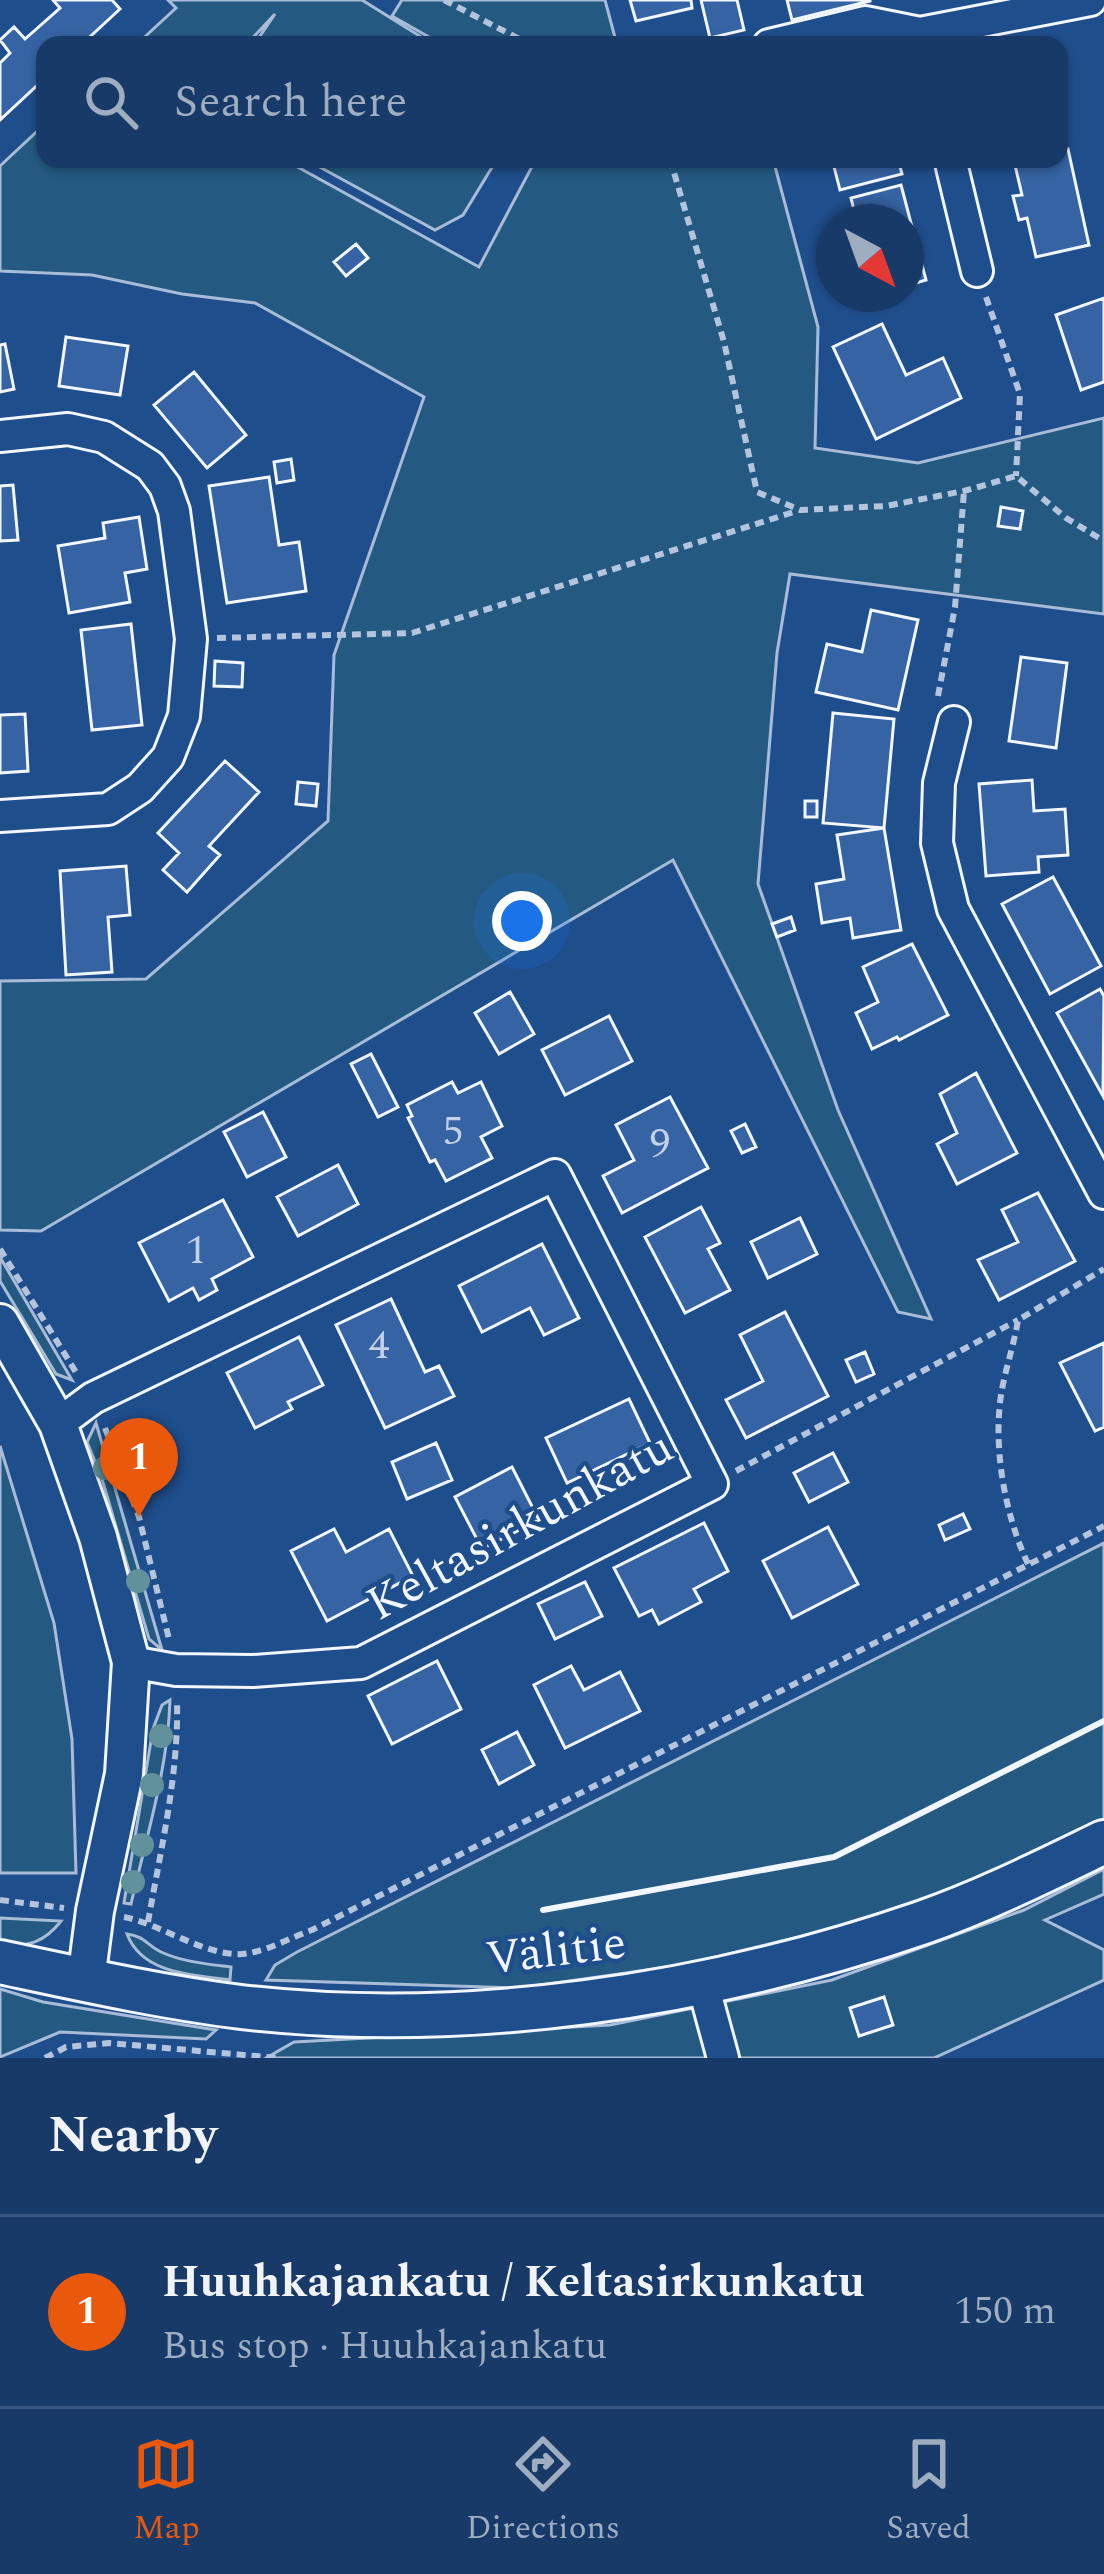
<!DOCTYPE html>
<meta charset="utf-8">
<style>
body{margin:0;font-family:Spectral,serif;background:#20416f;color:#f1f3f6}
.compass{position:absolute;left:816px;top:204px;width:108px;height:108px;border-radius:50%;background:#173a69;box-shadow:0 3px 9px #0004;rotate:139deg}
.you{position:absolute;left:522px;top:921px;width:42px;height:42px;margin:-30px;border:9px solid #fff;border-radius:50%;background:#1a73e8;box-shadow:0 0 0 18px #1a73e833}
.badge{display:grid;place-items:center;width:78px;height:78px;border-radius:50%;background:#ea580c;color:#fff;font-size:39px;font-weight:700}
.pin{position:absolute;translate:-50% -99px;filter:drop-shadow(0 3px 6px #0008)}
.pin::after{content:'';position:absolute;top:63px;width:42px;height:36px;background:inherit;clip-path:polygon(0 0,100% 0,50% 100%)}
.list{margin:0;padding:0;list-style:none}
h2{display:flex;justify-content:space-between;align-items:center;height:156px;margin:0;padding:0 48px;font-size:51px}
h2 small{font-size:39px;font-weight:400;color:#9eadc0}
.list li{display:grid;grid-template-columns:78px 1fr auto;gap:36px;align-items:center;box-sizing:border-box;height:192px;padding:0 48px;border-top:3px solid #36547d}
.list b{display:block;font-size:45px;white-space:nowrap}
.list p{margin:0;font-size:39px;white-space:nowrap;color:#9eadc0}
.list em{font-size:39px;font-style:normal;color:#9eadc0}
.icon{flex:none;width:66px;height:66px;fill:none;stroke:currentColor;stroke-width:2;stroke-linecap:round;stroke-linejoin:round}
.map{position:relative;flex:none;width:1104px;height:2058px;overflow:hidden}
.search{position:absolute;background:#173a69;box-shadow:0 3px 9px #0004;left:36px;right:36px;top:36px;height:132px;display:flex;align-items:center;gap:30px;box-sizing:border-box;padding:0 42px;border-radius:24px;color:#9eadc0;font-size:45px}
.sheet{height:348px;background:#173a69}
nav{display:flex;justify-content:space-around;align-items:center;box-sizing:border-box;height:168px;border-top:3px solid #36547d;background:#173a69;font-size:33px;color:#9eadc0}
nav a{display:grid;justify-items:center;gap:6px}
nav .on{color:#ea580c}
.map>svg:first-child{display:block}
.green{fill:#245a82;stroke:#a8bbd7;stroke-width:3}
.building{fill:#3563a3;stroke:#f2f6ff;stroke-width:3}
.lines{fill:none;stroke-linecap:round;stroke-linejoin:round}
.minor-casing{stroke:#f2f6ff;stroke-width:36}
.tertiary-casing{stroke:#f2f6ff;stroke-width:42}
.secondary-casing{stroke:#f2f6ff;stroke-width:48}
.path{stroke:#b3c4dc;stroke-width:6;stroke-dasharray:9 6;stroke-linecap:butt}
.minor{stroke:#1f4e8c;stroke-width:30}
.tertiary{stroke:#1f4e8c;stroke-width:36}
.secondary{stroke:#1f4e8c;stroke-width:42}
.wall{stroke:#f2f6ff;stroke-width:6}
.tree{fill:#61919a}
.labels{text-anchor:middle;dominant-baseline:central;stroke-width:9;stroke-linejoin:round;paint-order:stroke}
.number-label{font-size:42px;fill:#c3d1e8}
.street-label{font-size:48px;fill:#f2f6ff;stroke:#1f4e8c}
</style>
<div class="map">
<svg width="1104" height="2058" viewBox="0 0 1104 2058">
<rect width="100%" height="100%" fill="#1f4e8c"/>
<!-- green -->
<path class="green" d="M168 0H362L434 45H254L275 14 246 45H136L176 8Z
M402 0H605L617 45H443L392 16Z
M45 124V159H283L479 267 536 159H773L818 327 815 448 918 463 1104 418V614L790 574 777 653 758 884 838 1110 931 1319 898 1312 673 860 41 1231 0 1230V981L146 979 328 821 334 655 424 397 255 303 182 294 92 275 0 271V166Z
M305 159H497L463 215 435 230Z
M0 1257 72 1380 56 1374 0 1281Z
M96 1423 162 1650 149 1639 102 1479 87 1442Z
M0 1446 54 1623 72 1739 76 1873H0Z
M1104 1543V1823L1068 1845 861 1922 682 1965 520 1988 266 1980 275 1965 297 1952Z
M170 1700C168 1769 146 1838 131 1904L124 1903 153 1729 162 1705Z
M1104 1869V1894L1045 1920 1104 1950V1980L934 2058H266L294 2042 610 2025 832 1980 1024 1910Z
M0 1918 61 1921C45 1942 26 1949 0 1943Z
M127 1934C144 1936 147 1945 161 1952 183 1962 207 1964 231 1967L230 1980C193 1975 142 1974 127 1934Z
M0 1989 43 2002 216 2030 206 2039 60 2032 0 2057Z"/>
<!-- building -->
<path class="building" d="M53 0H112L120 9 81 45H45V78L0 120V63L10 53 0 40 14 27 25 39 60 8Z
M630 0H691L692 8 636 21Z
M701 0H737L744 30 710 38Z
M787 0H870V1L792 20Z
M1068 149 1089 245 1036 257 1027 218 1019 220 1013 196 1022 195 1014 161 1059 159V151Z
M832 159H898L902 174 840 190Z
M901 185 926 280 906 286V222H857L851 198Z
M356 244 368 258 346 276 334 262Z
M1104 298V382L1081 390 1056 315Z
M882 324 906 375 943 358 961 398 876 439 833 347Z
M66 337 128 346 120 395 59 386Z
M5 344 14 389 0 392V345Z
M194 372 246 435 207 468 154 405Z
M291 459 294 480 277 483 274 462Z
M269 477 279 545 299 542 306 591 227 603 209 486Z
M13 485 18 540 0 541V486Z
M1001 507 1023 511 1020 529 998 526Z
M139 517 147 569 125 573 130 602 69 613 58 546 105 538 103 523Z
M871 610 918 620 898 710 816 692 827 644 862 652Z
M131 624 142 725 92 730 81 630Z
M1021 657 1067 663 1056 748 1009 741Z
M215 661 243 663 242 687 214 686Z
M833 713 894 719 884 828 823 823Z
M25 714 28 771 0 773V715Z
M225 761 259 792 209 846 220 855 187 892 163 870 179 853 158 833Z
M1032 780 1034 811 1065 809 1068 855 1038 857 1039 872 986 876 979 784Z
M298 782 318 784 316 806 296 804Z
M805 801H817V817H805Z
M884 828 901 930 853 938 850 918 822 923 816 884 844 879 837 835Z
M126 866 130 915 108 917 112 972 66 975 60 871Z
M1053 877 1101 966 1050 994 1002 904Z
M791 917 795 930 777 937 772 924Z
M912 944 948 1015 899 1040 897 1037 872 1049 856 1013 878 1002 863 967Z
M1100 989 1104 996 1103 1096 1057 1013Z
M510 992 534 1034 499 1054 475 1013Z
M609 1016 632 1061 565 1095 542 1050Z
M371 1054 398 1107 378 1117 351 1064Z
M976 1073 1017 1153 957 1184 937 1144 957 1133 940 1094Z
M452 1082 458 1093 481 1082 502 1126 481 1137 492 1158 446 1181 435 1160 430 1162 408 1118 412 1116 407 1105Z
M670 1097 708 1168 622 1213 603 1176 634 1160 616 1125Z
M263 1112 286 1157 247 1177 224 1132Z
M745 1124 756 1147 742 1153 731 1131Z
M338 1165 358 1204 298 1236 277 1197Z
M1038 1193 1075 1261 999 1300 978 1260 1018 1242 1002 1210Z
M223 1200 253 1257 212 1279 217 1290 199 1300 193 1288 169 1301 139 1243Z
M701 1207 720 1243 708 1249 730 1290 685 1313 645 1237Z
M800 1218 817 1254 768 1278 751 1242Z
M542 1244 579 1318 544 1335 530 1308 482 1332 459 1286Z
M391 1299 425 1372 439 1366 454 1396 385 1428 336 1325Z
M785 1312 828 1396 746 1438 726 1400 763 1381 740 1335Z
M299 1337 323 1385 288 1402 292 1409 255 1428 227 1373Z
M1104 1343V1427L1095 1431 1060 1363Z
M865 1352 874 1374 856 1382 846 1360Z
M629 1399 650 1443 567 1483 546 1438Z
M436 1443 452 1480 407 1499 392 1462Z
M833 1453 848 1482 809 1502 794 1473Z
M512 1467 539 1520 482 1549 455 1497Z
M963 1514 970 1529 945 1540 939 1525Z
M704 1523 728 1571 694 1589 701 1602 659 1624 652 1610 639 1616 614 1568Z
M828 1527 858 1584 792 1618 763 1561Z
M334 1529 346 1552 389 1529 413 1576 327 1621 291 1551Z
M585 1582 602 1616 555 1639 538 1604Z
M437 1661 461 1709 392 1744 368 1696Z
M571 1666 584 1690 620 1672 640 1711 565 1748 534 1685Z
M517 1732 534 1765 499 1784 482 1750Z
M884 1997 893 2025 859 2036 850 2008Z"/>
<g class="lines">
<!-- minor casing -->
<g class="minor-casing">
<path id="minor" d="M769 45 865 22 920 33
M923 45 920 33 1090 0
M950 159 977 271
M0 436 68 429 104 437 150 466 165 486 174 511 191 639 184 716 168 757 140 788 108 809 0 816
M954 722 939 783 937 843 953 909 1104 1193
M58 1424 93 1398 555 1175 712 1484 361 1663 253 1671 176 1670 131 1662
M702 1981 723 2058"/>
</g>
<!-- tertiary casing -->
<g class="tertiary-casing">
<path id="tertiary" d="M0 1323 58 1424 98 1537 131 1662 124 1774 95 1911 86 1980"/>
</g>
<!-- secondary casing -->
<g class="secondary-casing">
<path id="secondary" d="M0 1962C80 1979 161 1997 241 2007 465 2033 709 1996 921 1923 984 1901 1044 1871 1104 1842"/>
</g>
<!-- path -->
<path class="path" d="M444 0 531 45
M670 159 724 342 757 492 800 510 886 506 964 491 1016 476 1066 518 1104 541
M986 297 1020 394 1016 476
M217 638 412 633 797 511
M938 696 955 607 964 491
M0 1249 77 1374
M105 1428 139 1517 169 1639
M736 1471 1018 1320
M1028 1564C1005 1515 993 1449 1001 1395 1005 1370 1014 1345 1018 1320L1104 1269
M0 1900 64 1908
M124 1917C162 1924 211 1961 250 1953 271 1949 292 1937 312 1930L1104 1526
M148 1922C161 1848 179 1774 177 1700
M45 2058 66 2047 109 2043 278 2058"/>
<!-- minor -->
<use href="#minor" class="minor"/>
<!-- tertiary -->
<use href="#tertiary" class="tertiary"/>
<!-- secondary -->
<use href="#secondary" class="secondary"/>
<!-- wall -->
<path class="wall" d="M543 1910 834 1857 1104 1721"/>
</g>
<!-- trees -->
<g class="tree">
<circle cx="105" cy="1468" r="12"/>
<circle cx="138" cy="1581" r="12"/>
<circle cx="161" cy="1736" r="12"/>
<circle cx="152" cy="1785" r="12"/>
<circle cx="142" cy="1845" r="12"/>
<circle cx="133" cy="1882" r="12"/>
</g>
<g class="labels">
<!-- number labels -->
<g class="number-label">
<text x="453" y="1131">5</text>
<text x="660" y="1143">9</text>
<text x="196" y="1250">1</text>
<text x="379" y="1345">4</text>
</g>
<!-- street labels -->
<g class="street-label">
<text transform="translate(520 1526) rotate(-29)">Keltasirkunkatu</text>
<text transform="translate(556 1951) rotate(-7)">Välitie</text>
</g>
</g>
</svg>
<svg class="compass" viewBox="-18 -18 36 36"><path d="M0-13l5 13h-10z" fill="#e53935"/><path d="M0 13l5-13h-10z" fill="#9eadc0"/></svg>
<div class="you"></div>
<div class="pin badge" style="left:139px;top:1517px">1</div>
<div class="search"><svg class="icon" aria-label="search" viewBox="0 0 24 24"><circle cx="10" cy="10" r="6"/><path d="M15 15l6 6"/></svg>Search here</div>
</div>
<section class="sheet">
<h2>Nearby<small></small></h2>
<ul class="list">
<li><span class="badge">1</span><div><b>Huuhkajankatu / Keltasirkunkatu</b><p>Bus stop · Huuhkajankatu</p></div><em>150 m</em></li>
</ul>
</section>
<nav>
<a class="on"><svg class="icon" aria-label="map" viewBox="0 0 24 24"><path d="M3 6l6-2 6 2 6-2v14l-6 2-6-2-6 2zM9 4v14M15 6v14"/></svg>Map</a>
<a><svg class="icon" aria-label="directions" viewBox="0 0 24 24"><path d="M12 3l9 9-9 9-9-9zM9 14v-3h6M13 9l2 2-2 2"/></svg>Directions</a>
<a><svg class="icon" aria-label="saved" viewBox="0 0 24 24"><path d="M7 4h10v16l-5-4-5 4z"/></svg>Saved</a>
</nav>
